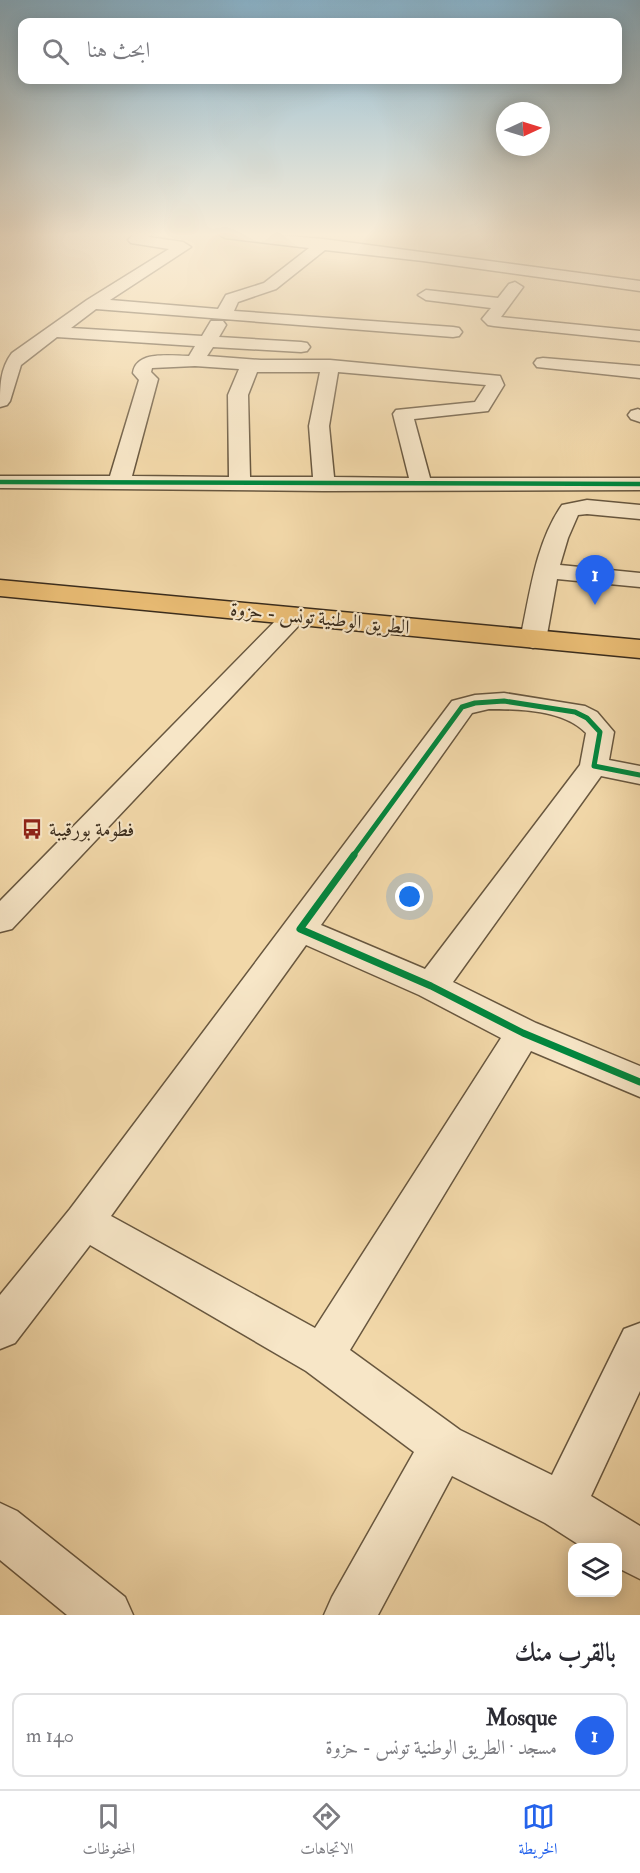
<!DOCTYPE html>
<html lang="ar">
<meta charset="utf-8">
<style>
body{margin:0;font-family:"IM FELL Double Pica",Amiri,serif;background:#f7f7f7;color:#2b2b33;direction:rtl}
.controls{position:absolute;right:18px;bottom:18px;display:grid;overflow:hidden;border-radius:12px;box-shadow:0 3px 15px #0003}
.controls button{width:54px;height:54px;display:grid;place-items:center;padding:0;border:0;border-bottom:2px solid #e1e1e2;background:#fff;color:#2b2b33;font:30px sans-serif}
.compass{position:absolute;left:496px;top:102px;width:54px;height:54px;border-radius:50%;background:#fff;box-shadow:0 3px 15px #0003;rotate:86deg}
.you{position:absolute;left:410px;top:897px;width:21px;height:21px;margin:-15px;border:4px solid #fff;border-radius:50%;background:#1a73e8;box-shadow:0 0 0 9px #1a73e833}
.badge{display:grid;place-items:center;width:39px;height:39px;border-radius:50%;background:#2563eb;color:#fff;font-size:20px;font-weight:700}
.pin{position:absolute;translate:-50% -50px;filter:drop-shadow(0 2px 3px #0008)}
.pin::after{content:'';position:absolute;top:32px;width:21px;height:18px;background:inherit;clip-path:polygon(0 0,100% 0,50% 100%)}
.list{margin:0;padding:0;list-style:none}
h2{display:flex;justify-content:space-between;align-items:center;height:78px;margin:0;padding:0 24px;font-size:26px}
h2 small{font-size:20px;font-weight:400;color:#7c7c81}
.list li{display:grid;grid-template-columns:39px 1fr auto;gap:18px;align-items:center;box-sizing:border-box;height:84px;margin:0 12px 12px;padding:0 12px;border:2px solid #e1e1e2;border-radius:12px}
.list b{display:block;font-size:22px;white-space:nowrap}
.list p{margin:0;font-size:20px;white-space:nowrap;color:#7c7c81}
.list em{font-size:20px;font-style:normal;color:#7c7c81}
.icon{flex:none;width:33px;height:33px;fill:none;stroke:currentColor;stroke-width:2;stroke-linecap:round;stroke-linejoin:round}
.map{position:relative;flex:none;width:640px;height:1615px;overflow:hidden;direction:ltr}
.search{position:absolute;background:#fff;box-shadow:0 3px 15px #0003;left:18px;right:18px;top:18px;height:66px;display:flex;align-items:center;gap:15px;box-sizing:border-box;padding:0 21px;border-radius:12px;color:#7c7c81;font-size:22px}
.sheet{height:174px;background:#fff}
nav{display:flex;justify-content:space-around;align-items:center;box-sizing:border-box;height:84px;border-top:2px solid #e1e1e2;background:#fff;font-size:16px;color:#7c7c81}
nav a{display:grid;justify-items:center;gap:3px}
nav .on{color:#2563eb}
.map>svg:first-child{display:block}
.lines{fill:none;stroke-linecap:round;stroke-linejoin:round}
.minor-casing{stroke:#68573f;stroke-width:3}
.major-casing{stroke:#3a2c1c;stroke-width:3}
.minor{fill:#f7e6c7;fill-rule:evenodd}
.major{fill:#e9bc74;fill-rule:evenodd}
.cycleway-far2-casing{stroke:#f7e6c7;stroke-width:8}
.cycleway-far1-casing{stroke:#f7e6c7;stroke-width:9}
.cycleway-casing{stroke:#f7e6c7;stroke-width:10}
.cycleway-far2{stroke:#00873e;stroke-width:4.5}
.cycleway-far1{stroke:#00873e;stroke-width:5}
.cycleway{stroke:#00873e;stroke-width:7}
.labels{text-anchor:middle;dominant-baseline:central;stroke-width:4.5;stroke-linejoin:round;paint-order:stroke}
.street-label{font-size:20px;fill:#3a2c1c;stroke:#f7e6c7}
.poi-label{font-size:20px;fill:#3a2c1c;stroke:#f7e6c7;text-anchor:start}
</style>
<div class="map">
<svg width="640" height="1615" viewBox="0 0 640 1615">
<rect width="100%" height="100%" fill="#f2d8a9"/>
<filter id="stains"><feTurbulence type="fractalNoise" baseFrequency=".00333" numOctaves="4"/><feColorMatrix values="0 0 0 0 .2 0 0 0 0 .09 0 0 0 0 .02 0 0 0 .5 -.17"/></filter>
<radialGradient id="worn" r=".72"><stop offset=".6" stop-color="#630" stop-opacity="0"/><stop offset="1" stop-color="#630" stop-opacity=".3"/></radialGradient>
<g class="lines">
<!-- minor casing -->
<g class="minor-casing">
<path id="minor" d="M134 234H151L149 237 183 242 191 247 110 300 218 309 226 295 264 283 309 248 225 238 218 234H267L323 239 640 281V291L423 261 325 250 276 289 238 302 234 311 453 327 459 328 462 332 459 336 453 337 96 309 71 328 202 336 211 321H223L226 325 219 337 301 342 307 343 310 347 307 351 301 352 213 347 207 356 261 360H330L500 376 504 385 488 411 414 419 430 478H640V490L324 491 0 488V476H110L139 380 133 373C136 350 171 356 189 356L195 346 57 337 21 365 10 401 7 405 0 407C0 386 0 369 12 353L87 300 169 249 131 243 128 240ZM195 366 239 369 228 395 229 477 132 476 158 379 151 372 152 368ZM257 372H320L309 426 313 477H250L248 395ZM338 372 486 385 475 402 396 410 393 414 409 478 334 477 329 426Z
M515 282 523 287 501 317 640 331V341L494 326 488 325 482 319 491 308 426 300 418 295 426 290 498 298 509 284Z
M543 358 640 366V378L537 367 534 363 537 359Z
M638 409 640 410V422L631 419 628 415 631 411Z
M587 500 640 505V519L587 514 578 515 568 538 560 565 640 573V587L557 579 546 640 542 645 533 648 524 645 520 640C530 595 535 544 562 505Z
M295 608 304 610 307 615 304 620 12 929 0 932V901L286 610Z
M504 693 585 706 597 712 614 732 609 760 640 766V784L601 776 453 982 536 1023 640 1066V1097L531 1051 350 1350 460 1430 552 1475 624 1329 640 1323V1391L591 1496 640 1526V1579L618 1568V1548H584L545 1523 452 1476 378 1615H324L332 1597 414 1452 306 1371 90 1245 15 1343 0 1349V1295L70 1209 452 701 475 695ZM489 709C520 709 564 710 586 733L580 765 425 969 321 925 472 713ZM306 945 419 995 501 1038 315 1328 111 1216Z
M0 1503 17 1511 125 1597 133 1615H67L0 1560Z"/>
</g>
<!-- major casing -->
<g class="major-casing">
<path id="major" d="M0 580 640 640V658L0 596Z"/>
</g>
<!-- minor -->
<use href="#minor" class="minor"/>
<!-- major -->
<use href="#major" class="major"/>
<!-- cycleway-far2 casing -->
<g class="cycleway-far2-casing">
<path id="cycleway-far2" d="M0 482 640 484"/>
</g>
<!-- cycleway-far1 casing -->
<g class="cycleway-far1-casing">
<path id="cycleway-far1" d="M353 856 462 707 475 703 504 701 575 712 587 718 600 732 594 766 640 775"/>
</g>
<!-- cycleway casing -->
<g class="cycleway-casing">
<path id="cycleway" d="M354 855 300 929 431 986 523 1033 640 1082"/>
</g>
<!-- cycleway-far2 -->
<use href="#cycleway-far2" class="cycleway-far2"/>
<!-- cycleway-far1 -->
<use href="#cycleway-far1" class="cycleway-far1"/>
<!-- cycleway -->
<use href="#cycleway" class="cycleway"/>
</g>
<!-- sky -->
<linearGradient id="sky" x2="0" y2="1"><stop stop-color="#89b6d0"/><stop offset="0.51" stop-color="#f9edd8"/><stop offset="1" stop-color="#f9edd8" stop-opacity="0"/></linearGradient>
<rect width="640" height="460" fill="url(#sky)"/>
<!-- icons -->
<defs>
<g id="bus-bare" transform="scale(1.62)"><path d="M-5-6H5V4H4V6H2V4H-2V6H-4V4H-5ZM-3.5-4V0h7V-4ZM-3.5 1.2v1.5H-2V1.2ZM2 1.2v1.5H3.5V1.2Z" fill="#8f2418" stroke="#f7e6c7" stroke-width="2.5" paint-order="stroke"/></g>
</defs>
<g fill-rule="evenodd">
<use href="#bus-bare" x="32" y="829"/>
</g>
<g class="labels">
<!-- street labels -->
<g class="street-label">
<text transform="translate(320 618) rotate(6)">الطريق الوطنية تونس - حزوة</text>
</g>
<!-- poi labels -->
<g class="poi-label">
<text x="49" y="829">فطومة بورقيبة</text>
</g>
</g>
<rect width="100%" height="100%" filter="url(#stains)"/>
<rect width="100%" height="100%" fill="url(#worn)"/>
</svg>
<div class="controls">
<button><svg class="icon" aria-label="layers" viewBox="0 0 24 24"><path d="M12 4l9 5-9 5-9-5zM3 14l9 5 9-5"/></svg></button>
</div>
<svg class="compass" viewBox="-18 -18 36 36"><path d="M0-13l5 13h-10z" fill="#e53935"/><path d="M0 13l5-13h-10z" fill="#7c7c81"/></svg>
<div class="you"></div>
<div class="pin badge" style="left:595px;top:605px">1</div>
<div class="search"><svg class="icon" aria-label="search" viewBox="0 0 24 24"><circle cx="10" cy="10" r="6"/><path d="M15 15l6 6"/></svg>ابحث هنا</div>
</div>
<section class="sheet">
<h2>بالقرب منك<small></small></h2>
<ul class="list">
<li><span class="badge">1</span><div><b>Mosque</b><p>مسجد · الطريق الوطنية تونس - حزوة</p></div><em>140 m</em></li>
</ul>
</section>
<nav>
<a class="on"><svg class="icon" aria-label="map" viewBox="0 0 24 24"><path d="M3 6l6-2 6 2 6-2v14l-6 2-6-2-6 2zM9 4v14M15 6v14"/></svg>الخريطة</a>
<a><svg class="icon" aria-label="directions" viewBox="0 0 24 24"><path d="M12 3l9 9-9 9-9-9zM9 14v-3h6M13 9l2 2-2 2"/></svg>الاتجاهات</a>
<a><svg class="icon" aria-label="saved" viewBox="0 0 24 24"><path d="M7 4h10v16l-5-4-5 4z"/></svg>المحفوظات</a>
</nav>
